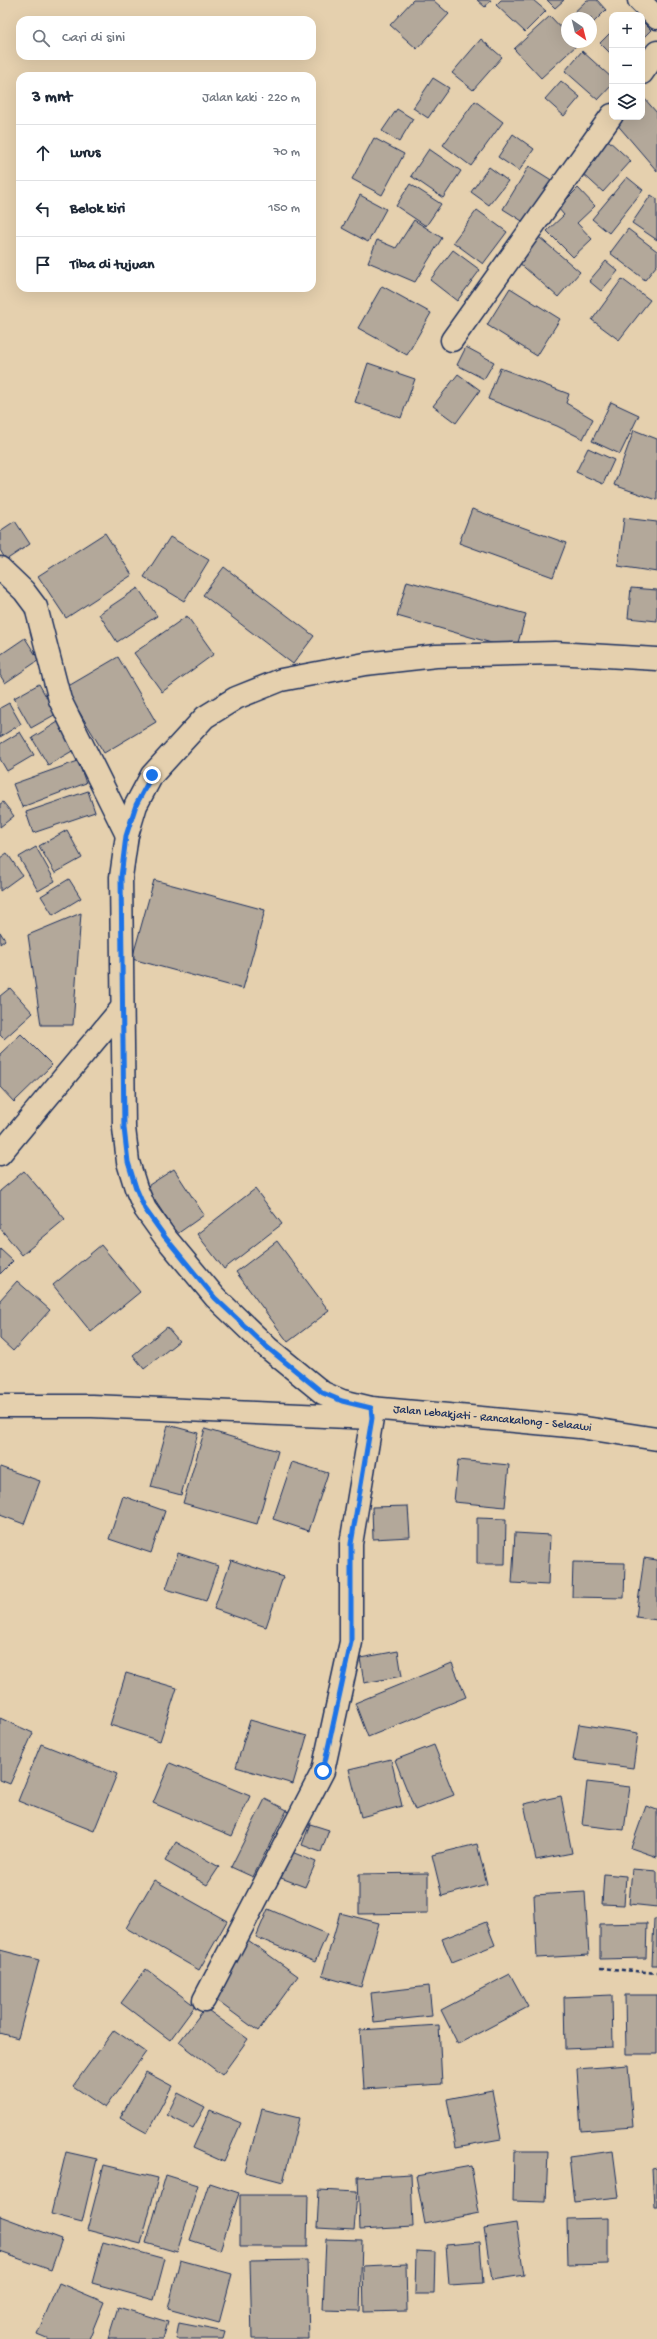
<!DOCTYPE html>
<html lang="id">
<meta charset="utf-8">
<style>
body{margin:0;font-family:"Gochi Hand",sans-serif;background:#f6f6f7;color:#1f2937}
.controls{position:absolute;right:12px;top:12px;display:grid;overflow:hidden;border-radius:8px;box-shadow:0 4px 16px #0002}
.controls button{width:36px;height:36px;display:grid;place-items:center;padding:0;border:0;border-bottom:1px solid #e0e1e3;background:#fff;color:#1f2937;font:20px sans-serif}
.compass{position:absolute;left:561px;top:12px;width:36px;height:36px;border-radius:50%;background:#fff;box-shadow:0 4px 16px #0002;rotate:145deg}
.stop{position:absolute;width:12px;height:12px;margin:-9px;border:3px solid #1a73e8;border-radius:50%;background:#fff}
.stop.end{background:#1a73e8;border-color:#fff;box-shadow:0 1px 4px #0008}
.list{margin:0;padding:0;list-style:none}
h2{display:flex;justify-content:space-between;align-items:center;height:52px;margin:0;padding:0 16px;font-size:17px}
h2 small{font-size:13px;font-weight:400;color:#747a83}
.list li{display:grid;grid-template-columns:26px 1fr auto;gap:12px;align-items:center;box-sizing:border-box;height:56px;padding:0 16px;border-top:1px solid #e0e1e3}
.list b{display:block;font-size:15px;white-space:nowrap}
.list em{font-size:13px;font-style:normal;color:#747a83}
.icon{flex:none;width:22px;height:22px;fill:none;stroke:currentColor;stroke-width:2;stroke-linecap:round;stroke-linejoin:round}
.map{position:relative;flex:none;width:657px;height:2339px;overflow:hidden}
.search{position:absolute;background:#fff;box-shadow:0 4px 16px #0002;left:16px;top:16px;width:300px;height:44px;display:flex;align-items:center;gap:10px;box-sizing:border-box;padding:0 14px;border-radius:12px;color:#747a83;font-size:15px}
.panel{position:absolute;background:#fff;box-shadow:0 4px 16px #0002;left:16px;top:72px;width:300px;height:220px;border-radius:12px}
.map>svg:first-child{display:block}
.building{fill:#b3a89a;stroke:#1b2f5e}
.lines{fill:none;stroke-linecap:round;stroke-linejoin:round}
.minor-casing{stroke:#1b2f5e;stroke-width:25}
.major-casing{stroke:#1b2f5e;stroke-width:25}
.path{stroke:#1b2f5e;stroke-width:2.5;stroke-dasharray:4 3;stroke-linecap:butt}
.minor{stroke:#e5d0ae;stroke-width:22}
.major{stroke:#e5d0ae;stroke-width:22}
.route{stroke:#1a73e8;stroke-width:5}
.labels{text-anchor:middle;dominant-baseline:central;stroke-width:3;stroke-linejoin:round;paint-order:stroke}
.street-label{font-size:12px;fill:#1b2f5e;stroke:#e5d0ae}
</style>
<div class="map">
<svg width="657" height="2339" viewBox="0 0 657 2339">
<rect width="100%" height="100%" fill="#e5d0ae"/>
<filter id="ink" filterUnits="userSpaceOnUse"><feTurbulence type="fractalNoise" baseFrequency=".025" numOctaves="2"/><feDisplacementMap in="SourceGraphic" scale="8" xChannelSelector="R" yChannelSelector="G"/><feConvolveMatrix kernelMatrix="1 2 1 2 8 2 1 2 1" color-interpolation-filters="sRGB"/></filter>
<g filter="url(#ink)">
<!-- building -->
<path class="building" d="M413 0H433L449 14 417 49 390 25Z
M477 0H491L485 7Z
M501 0H533L546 11 525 32 496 5Z
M547 0H564L555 8Z
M587 0H597L606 10 591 25V18H568Z
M550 16 567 34V42H574L577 45 541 78 514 49Z
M567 19V30L562 25Z
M642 21 651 30 642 39Z
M612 31V55L600 43Z
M481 39 502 57 473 90 452 73Z
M582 51 612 78V85L598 100 565 71Z
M433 78 449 88 428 118 413 108Z
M561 81 580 97 564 116 545 99Z
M644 98 657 113V171L615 122 622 117H642V100Z
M475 101 503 122 471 166 443 145Z
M397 109 413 119 399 142 382 131Z
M513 134 534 149 519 171 498 157Z
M374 138 404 154 382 195 352 179Z
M608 140 631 161 603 192 580 171Z
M429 149 461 171 443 198 411 176Z
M529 166 553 181 527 224 503 209Z
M489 167 508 181 489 205 471 192Z
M627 177 643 190 609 233 592 219Z
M410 184 441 204 426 226 396 206Z
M578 188 595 206 577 223 592 239 573 257 547 231 564 215 558 208Z
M360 195 386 209 368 242 342 228Z
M651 195 657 199V240L632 223Z
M477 210 507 232 483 264 453 242Z
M414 220 442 238 415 282 368 262 377 240 396 248Z
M628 229 657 251V265L645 280 610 253Z
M539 237 580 272 558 297 517 261Z
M453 250 480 270 457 301 430 280Z
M606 261 618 271 601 291 589 281Z
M622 279 650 300 619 340 592 320Z
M382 286 431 313 407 355 358 328Z
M510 288 560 319 537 356 487 325Z
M466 347 494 362 484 379 457 365Z
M368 363 415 379 401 418 355 402Z
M500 368 569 394 566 403 593 419 583 439 557 426 488 399Z
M458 374 480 390 456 423 433 406Z
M611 402 639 415 620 454 592 441Z
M634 430 657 439V500L614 485Z
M588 448 614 460 603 484 576 472Z
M472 509 566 543 553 577 459 543Z
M624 518 657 522V572L618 566Z
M15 521 30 544 6 560 0 550V531Z
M105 533 132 575 66 618 38 576Z
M170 537 209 560 184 601 144 577Z
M224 567 314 636 293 664 203 595Z
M407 581 526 614 516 650 397 616Z
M138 588 157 616 117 642 99 614Z
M631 588 657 590V621L628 618Z
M187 616 214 654 162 692 134 653Z
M25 638 39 660 5 683 0 675V655Z
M118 657 156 722 104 753 65 688Z
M39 684 56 714 31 728 14 698Z
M9 703 21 724 0 737V708Z
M58 722 74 750 48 765 32 738Z
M20 732 34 755 7 771 0 759V744Z
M78 761 86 783 22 807 13 784Z
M88 791 95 812 33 833 26 812Z
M3 802 14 816 0 827V804Z
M67 830 82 858 55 873 39 846Z
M36 847 55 881 38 891 19 857Z
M7 853 22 875 0 891V858Z
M69 879 81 898 53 915 41 896Z
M154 880 265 910 243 989 132 959Z
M81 913 73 1025H41L28 935Z
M0 932 5 940 0 944Z
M10 988 33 1013 4 1039 0 1035V996Z
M21 1034 52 1065 14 1102 0 1087V1054Z
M174 1169 204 1215 177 1234 146 1187Z
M24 1171 65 1219 22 1255 0 1228V1191Z
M255 1189 282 1224 224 1269 197 1234Z
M277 1241 329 1311 288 1342 236 1272Z
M101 1245 140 1292 91 1332 53 1285Z
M0 1249 13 1261 0 1274Z
M17 1281 50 1310 13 1351 0 1339V1300Z
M167 1327 179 1341 144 1369 133 1355Z
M168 1425 198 1433 181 1495 151 1487Z
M205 1429 278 1451 257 1524 183 1503Z
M458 1460 509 1465 505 1507 454 1502Z
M292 1462 328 1473 309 1531 273 1519Z
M0 1467 40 1481 24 1524 0 1515Z
M123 1496 165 1511 151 1553 109 1539Z
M408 1506 410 1537 373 1539 372 1507Z
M477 1518 506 1519 505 1564H477Z
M515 1533 550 1535 548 1585 512 1583Z
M178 1553 218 1566 206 1601 166 1589Z
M644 1558 657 1560V1620L636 1617Z
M231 1560 283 1577 266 1627 214 1609Z
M573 1562 625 1563 624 1598 572 1597Z
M398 1651 402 1676 364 1683 360 1658Z
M452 1663 466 1697 368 1737 355 1703Z
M126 1673 177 1688 160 1741 110 1725Z
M0 1718 33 1733 10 1784 0 1780Z
M250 1720 307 1736 293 1784 236 1767Z
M579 1724 638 1733 633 1768 573 1760Z
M41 1744 117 1774 94 1831 18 1801Z
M434 1745 454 1795 415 1810 395 1760Z
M391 1759 402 1806 361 1817 349 1769Z
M170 1763 250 1796 232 1836 153 1803Z
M587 1782 630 1787 624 1830 582 1825Z
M561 1796 572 1853 536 1860 524 1804Z
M265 1799 287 1810 253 1877 231 1867Z
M646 1806 657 1810V1857L631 1848Z
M310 1824 329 1830 321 1852 302 1845Z
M176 1842 219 1867 207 1885 165 1861Z
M477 1844 487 1884 442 1896 432 1855Z
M292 1852 316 1862 305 1887 281 1878Z
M632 1869 657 1871V1907L629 1904Z
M428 1873V1913L359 1914V1874Z
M604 1874 626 1876 624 1905 602 1904Z
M154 1880 227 1921 199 1970 126 1928Z
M585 1892 589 1955 537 1958 534 1895Z
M268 1909 327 1934 315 1962 256 1937Z
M340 1913 379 1923 361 1987 322 1976Z
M654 1919H657V1965H652Z
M486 1922 495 1945 452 1962 442 1939Z
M647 1923 646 1958 600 1959V1924Z
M248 1940 298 1976 258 2031 209 1995Z
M0 1950 39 1960 18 2038 0 2033Z
M146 1969 195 2006 170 2040 121 2003Z
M510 1974 528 2007 458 2044 441 2010Z
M429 1986 432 2016 374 2022 371 1993Z
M612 1995 613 2047 565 2049 564 1997Z
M625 1995H657V2054H626Z
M205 2008 248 2039 222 2075 179 2042Z
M439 2025 442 2084 364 2089 360 2030Z
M114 2030 146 2052 105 2108 73 2086Z
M628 2065 633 2127 581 2131 577 2069Z
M146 2072 172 2086 147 2133 120 2118Z
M492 2090 501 2139 456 2147 447 2099Z
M178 2093 205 2107 193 2128 167 2115Z
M262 2109 299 2118 283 2182 245 2172Z
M210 2110 241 2123 224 2162 193 2148Z
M514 2151H548L546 2202 513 2201Z
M613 2151 619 2197 574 2202 569 2157Z
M66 2152 97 2159 82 2222 51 2214Z
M104 2165 158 2178 141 2244 87 2230Z
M471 2166 479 2213 425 2224 416 2176Z
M657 2168V2206H654L652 2169Z
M411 2174 413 2227 360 2230 358 2177Z
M166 2175 198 2185 177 2252 146 2243Z
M209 2183 239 2193 220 2250 190 2240Z
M319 2190 357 2192 354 2230 317 2228Z
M240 2195H308L307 2247H240Z
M0 2216 62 2239 51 2270 0 2252Z
M608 2218V2264L568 2265 567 2219Z
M516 2223 524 2275 492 2280 484 2228Z
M326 2239 362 2240 360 2311 323 2310Z
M103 2242 165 2259 154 2300 92 2283Z
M480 2242 483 2283 449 2285 446 2245Z
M416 2251 435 2252 434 2294H415Z
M180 2260 232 2274 219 2323 168 2309Z
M307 2260 309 2339H252L250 2261Z
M406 2264 407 2311 364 2312 363 2266Z
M59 2283 104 2302 89 2339H49L37 2334Z
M118 2307 168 2322 163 2339H108Z
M179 2323 225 2332 223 2339H176Z"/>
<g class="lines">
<!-- minor casing -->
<g class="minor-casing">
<path id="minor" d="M639 0 657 18
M642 73 657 52
M452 340 612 115
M0 568 24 591 36 607 60 700 127 835
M0 1154 121 1009
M0 1406H92L372 1418
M204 2000 323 1771 351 1642V1544L372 1418 371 1408"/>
</g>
<!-- major casing -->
<g class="major-casing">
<g id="major">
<path id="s1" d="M657 659 555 653 436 656 365 664 281 680 236 698 205 717 152 775 136 805 127 835 121 877 124 1128 128 1162 136 1188 145 1209 165 1237 215 1297 268 1348 323 1393 342 1401 371 1408 579 1427 657 1439"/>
</g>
</g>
<!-- path -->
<path class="path" d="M600 1968 657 1973"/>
<!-- minor -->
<use href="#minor" class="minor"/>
<!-- major -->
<use href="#major" class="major"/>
</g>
</g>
<g class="lines" filter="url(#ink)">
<!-- route -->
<path class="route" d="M152 775 136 805 126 836 121 877 124 1128 128 1162 136 1188 145 1209 165 1237 215 1298 268 1348 323 1393 342 1401 371 1408 372 1418 351 1544V1642L323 1771"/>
</g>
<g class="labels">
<!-- street labels -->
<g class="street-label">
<text stroke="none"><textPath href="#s1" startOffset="1414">Jalan Lebakjati - Rancakalong - Selaawi</textPath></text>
</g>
</g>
</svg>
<div class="controls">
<button>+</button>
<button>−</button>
<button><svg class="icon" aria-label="layers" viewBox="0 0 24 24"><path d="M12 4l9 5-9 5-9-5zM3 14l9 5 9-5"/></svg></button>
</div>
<svg class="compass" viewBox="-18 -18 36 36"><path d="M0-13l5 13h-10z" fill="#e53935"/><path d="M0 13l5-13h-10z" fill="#747a83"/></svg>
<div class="stop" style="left:323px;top:1771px"></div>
<div class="stop end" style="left:152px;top:775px"></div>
<div class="search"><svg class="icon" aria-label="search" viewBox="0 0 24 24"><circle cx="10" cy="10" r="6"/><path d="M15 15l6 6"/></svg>Cari di sini</div>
<section class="panel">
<h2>3 mnt<small>Jalan kaki · 220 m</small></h2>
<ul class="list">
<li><svg class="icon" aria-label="ahead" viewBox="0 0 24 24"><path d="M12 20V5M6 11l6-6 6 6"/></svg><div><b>Lurus</b></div><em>70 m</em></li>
<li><svg class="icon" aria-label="left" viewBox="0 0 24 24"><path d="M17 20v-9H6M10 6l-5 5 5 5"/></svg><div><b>Belok kiri</b></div><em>150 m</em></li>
<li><svg class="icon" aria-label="arrive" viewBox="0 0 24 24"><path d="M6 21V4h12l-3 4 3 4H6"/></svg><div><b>Tiba di tujuan</b></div></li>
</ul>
</section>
</div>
